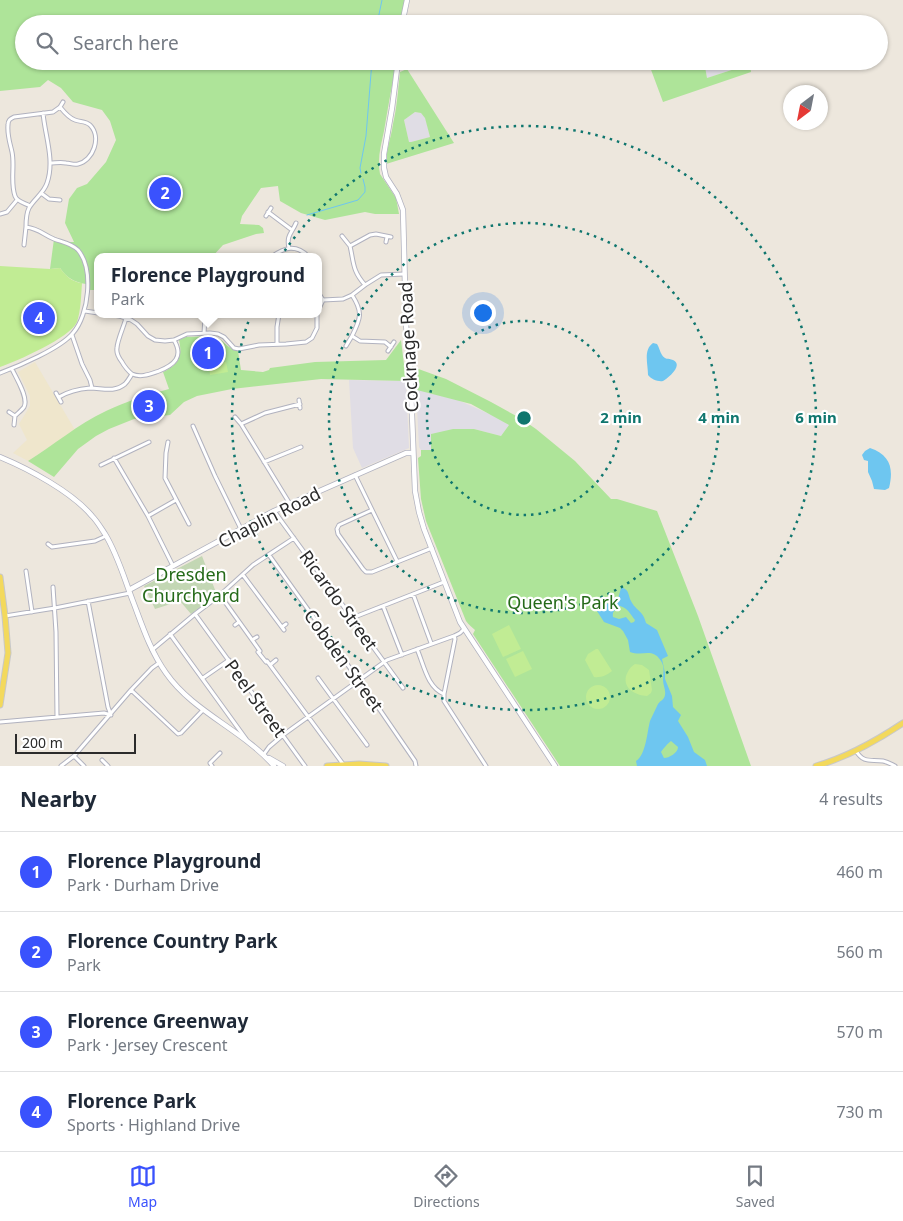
<!DOCTYPE html>
<meta charset="utf-8">
<style>
body{margin:0;font-family:"Noto Sans",sans-serif;background:#f2f2f3;color:#1f2937}
.compass{position:absolute;left:783px;top:85px;width:45px;height:45px;border-radius:50%;background:#fff;box-shadow:0 1px 4px #0004;rotate:212deg}
.scale{position:absolute;left:15px;bottom:12px;width:121px;box-sizing:border-box;padding-left:5px;border:2px solid #2b2b2b;border-top:0;font-size:14px;line-height:18px;white-space:nowrap;color:#2b2b2b;-webkit-text-stroke:4px #fff;paint-order:stroke}
.you{position:absolute;left:482px;top:312px;width:18px;height:18px;margin:-12px;border:4px solid #fff;border-radius:50%;background:#1a73e8;box-shadow:0 0 0 8px #1a73e833}
.badge{display:grid;place-items:center;width:32px;height:32px;border-radius:50%;background:#3a52fd;color:#fff;font-size:16px;font-weight:700}
.pin{position:absolute;translate:-50% -50%;border:2px solid #fff;box-shadow:0 1px 5px #0006}
.popup{position:absolute;left:94px;top:253px;width:228px;height:65px;box-sizing:border-box;display:grid;place-content:center;border-radius:10px;background:#fff;filter:drop-shadow(0 1px 4px #0005);font-size:16px;white-space:nowrap;color:#747a83}
.popup b{font-size:19px;color:#1f2937}
.popup::after{content:'';position:absolute;left:50%;top:100%;margin-left:-10px;border:10px solid transparent;border-top-color:#fff}
.list{margin:0;padding:0;list-style:none}
h2{display:flex;justify-content:space-between;align-items:center;height:65px;margin:0;padding:0 20px;font-size:21px}
h2 small{font-size:16px;font-weight:400;color:#747a83}
.list li{display:grid;grid-template-columns:32px 1fr auto;gap:15px;align-items:center;box-sizing:border-box;height:80px;padding:0 20px;border-top:1px solid #e0e1e3}
.list b{display:block;font-size:19px;white-space:nowrap}
.list p{margin:0;font-size:16px;white-space:nowrap;color:#747a83}
.list em{font-size:16px;font-style:normal;color:#747a83}
.icon{flex:none;width:28px;height:28px;fill:none;stroke:currentColor;stroke-width:2;stroke-linecap:round;stroke-linejoin:round}
.map{position:relative;flex:none;width:903px;height:766px;overflow:hidden}
.search{position:absolute;background:#fff;box-shadow:0 1px 4px #0004;left:15px;right:15px;top:15px;height:55px;display:flex;align-items:center;gap:12px;box-sizing:border-box;padding:0 18px;border-radius:28px;color:#747a83;font-size:19px}
.sheet{height:385px;background:#fff}
nav{display:flex;justify-content:space-around;align-items:center;box-sizing:border-box;height:70px;border-top:1px solid #e0e1e3;background:#fff;font-size:14px;color:#747a83}
nav a{display:grid;justify-items:center;gap:2px}
nav .on{color:#3a52fd}
.map>svg:first-child{display:block}
.industrial{fill:#e0dde5}
.education{fill:#efe6cc}
.green{fill:#aee499;fill-rule:evenodd}
.cemetery{fill:#c3d7b4}
.pitch{fill:#c1ec94}
.water{fill:#6ec6f0;fill-rule:evenodd}
.lines{fill:none;stroke-linecap:round;stroke-linejoin:round}
.stream{stroke:#6ec6f0;stroke-width:1}
.street-casing{stroke:#b1b2bf;stroke-width:5}
.secondary-casing{stroke:#b1b2bf;stroke-width:6}
.primary-casing{stroke:#c8c8c8;stroke-width:7}
.street{stroke:#fff;stroke-width:3}
.secondary{stroke:#fff;stroke-width:4.5}
.primary{stroke:#f3d95c;stroke-width:5}
.ring{fill:none;stroke:#0f766e;stroke-width:2.5;stroke-dasharray:2.5 5}
.labels{text-anchor:middle;dominant-baseline:central;stroke-width:4.5;stroke-linejoin:round;paint-order:stroke}
.street-label{font-size:18px;fill:#2b2b2b;stroke:#fff}
.park-label{font-size:18px;fill:#256a19;stroke:#fff}
.centre{fill:#0f766e;stroke:#fff;stroke-width:2.5}
.ring-label{font-size:15px;text-anchor:middle;font-weight:bold;fill:#0f766e;stroke:#fff;stroke-width:4.5;stroke-linejoin:round;paint-order:stroke}
</style>
<div class="map">
<svg width="903" height="766" viewBox="0 0 903 766">
<rect width="100%" height="100%" fill="#ede7dd"/>
<!-- industrial -->
<path class="industrial" d="M704 61H749L750 64 707 78Z
M415 112 421 113 425 117 430 137 411 142H409L404 120Z
M349 380 406 381 409 448 362 468 353 448Z
M416 387 451 397 494 416 509 425 501 436 474 429 431 434V450H421L419 447Z"/>
<!-- education -->
<path class="education" d="M35 362 75 430 28 461 13 453 27 440 19 424 30 406V396L18 372Z"/>
<!-- green -->
<path class="green" d="M0 0H407L402 24H24V61H397C392 84 388 107 384 131 381 145 377 159 380 174L396 198 399 214H375L365 212 325 220 301 213 280 201 278 186 261 188 242 216 240 224 259 225 263 228 264 233 256 234 223 245 212 257H98V290H89L86 284C74 282 67 278 60 268L50 269 54 239 66 242H74L65 223 69 199 77 188 87 184 106 162 116 140 110 121 102 110 73 102 61 88 48 80 40 87 0 91Z
M665 61H704L707 78 750 64 751 72 663 102 650 67Z
M407 69 454 143 386 164C386 150 391 138 393 124 397 107 398 90 400 72ZM415 112 421 113 425 118 430 137 411 142H409L404 120Z
M212 336C223 338 227 349 238 351L241 370 263 372 269 370 270 368 315 362 386 360 401 340 406 381 321 379 232 389 197 396 184 402 170 415 134 419 109 429 96 436 78 449 54 477 28 461C54 445 78 424 106 411 127 401 147 395 169 389L163 372C178 365 183 357 179 340L186 337Z
M413 367 446 379 491 402 520 418 536 429 575 461 611 499H617L657 511 698 616 751 766H560L473 634 475 630C472 627 469 625 466 621L426 521 421 499 418 458 421 456V450H431V434L453 429H474L501 436 509 425 471 404 413 389Z"/>
<!-- cemetery -->
<path class="cemetery" d="M202 556 217 595 191 614 180 601 155 609 144 586Z"/>
<!-- pitch -->
<path class="pitch" d="M0 266 50 269 60 268C66 276 72 282 82 283 81 296 81 310 77 322 70 338 17 361 0 367Z
M226 362 228 372 210 375 209 365Z
M509 625 521 649 503 657 492 634Z
M596 649H598L612 671C607 675 601 678 594 677L585 660 588 654Z
M523 651 532 669 515 677 506 659Z
M635 664 642 665 649 670 652 690 651 693 647 696C636 695 623 689 626 676 628 671 630 667 635 664Z
M586 697a12 12 0 1 1 24 0a12 12 0 1 1-24 0Z"/>
<!-- water -->
<path class="water" d="M653 343 657 344C659 347 660 352 662 355 665 360 668 358 673 360 684 365 668 378 663 381 658 382 651 379 648 375 648 364 643 350 653 343Z
M870 448C890 455 894 468 889 488L885 490 874 489 872 481 868 472V461L864 460 862 455 865 451Z
M621 588C623 588 624 588 625 589 629 591 629 598 631 601 636 611 643 610 646 623L657 630 668 656 662 659 665 673V679L672 696 673 707 681 715 678 721 688 737 694 752 705 760 707 766H637L636 761C646 755 647 732 650 721 651 719 657 706 658 704 661 700 664 700 665 695 666 690 663 685 663 680 663 673 665 667 661 661 652 647 643 657 630 652L628 640 623 631 620 628 604 622 597 611 600 607 605 603 609 604 618 599ZM620 606C628 608 630 614 635 620L634 622 631 623 626 617 619 619 613 617C612 611 615 610 620 606ZM671 741 678 747C678 753 669 758 664 758L661 752C663 749 668 743 671 741Z"/>
<g class="lines">
<!-- stream -->
<path class="stream" d="M377 24 382 0
M361 173 360 168 366 136 372 61
M307 215 358 200 365 192V187L363 179"/>
<!-- street casing -->
<g class="street-casing">
<path id="street" d="M60 107 63 102
M41 193 49 199 60 200
M30 206C25 203 17 202 15 196 10 182 15 166 12 152 10 143 7 135 8 125 8 120 10 119 14 117L53 112 60 107C64 112 69 118 75 120 80 122 86 121 90 125 102 137 93 161 78 164 73 165 70 163 66 163 61 162 55 163 50 163
M268 212 292 230
M0 214 7 212 17 200
M266 216 271 208
M342 236 350 246
M386 242 387 237
M24 245 26 227
M289 248C286 235 292 233 296 223
M271 257C285 247 296 244 309 257
M365 285C352 270 354 263 350 246L370 235 376 234 391 237
M318 292 323 300
M352 295C363 312 361 318 352 336L360 341 385 342 391 347
M85 311 98 313
M318 311 323 300 343 299 352 295 365 285 381 275 404 274
M108 314 119 316 131 320 137 324 148 336 155 340 165 341 174 340 187 334 210 333 218 334 224 337 234 348 239 349 259 345 286 344 306 342 312 338 317 328V314
M126 318C124 326 117 341 117 348 116 353 119 358 122 362 124 366 129 372 132 374 141 378 150 374 159 371 174 365 184 357 174 340
M204 333 205 318 207 314
M72 335 82 364 90 380 92 388
M277 344V327L279 314
M346 346 352 336
M388 351 394 342
M0 373C19 366 61 348 73 333 89 315 94 269 78 250 71 243 62 242 54 239 42 234 40 229 26 227 26 220 26 214 29 208 34 199 44 193 47 183 55 160 45 136 43 113
M56 393 61 402
M59 397C69 391 78 389 90 388 102 388 114 393 125 384 128 381 130 377 132 374
M299 400 300 408
M9 412 15 416C18 413 22 410 24 407 29 398 16 378 12 369
M235 417 241 424 290 504
M241 424 265 413 300 404
M14 425 15 416
M193 426 215 476 241 529
M168 442 166 453 165 478 189 524
M114 458 148 516 173 566
M264 462 301 447
M101 465 149 442
M355 475 397 561
M372 510 339 525 337 529 338 534 363 569 366 572H372L432 548
M274 511 403 688
M148 516 176 500
M48 544 52 547 95 541 106 536
M269 555 380 710 415 761 416 766
M26 571 32 612
M243 575 284 630
M53 587 56 632 57 717
M413 594 431 643
M220 595 260 651
M383 606 402 655
M195 614 305 766
M5 616 55 608 130 593
M352 618 444 582
M235 625 239 622
M282 627 286 624
M170 634 246 739
M454 636 455 639 444 694V701L486 766
M252 640 257 637
M417 649C424 665 427 687 444 694
M152 650 195 614 220 595 253 565 294 538
M258 652 266 662 267 661 343 764
M270 665 276 660
M203 678 229 660
M318 678 367 745
M131 690 178 734 181 733 203 710
M0 722 104 713 111 715 108 707 88 601
M856 751C864 764 871 759 883 761 888 762 891 764 895 766
M264 754 269 747 283 735 387 660 454 636 460 633 464 629
M74 756 84 766
M102 760 108 766
M61 766 74 756 131 690 152 668 159 663
M212 766 210 763 220 753"/>
</g>
<!-- secondary casing -->
<g class="secondary-casing">
<path id="secondary" d="M402 24 407 0
M398 61 392 108 384 154V168L386 177 397 194 403 210 406 325 410 364 415 491 419 512 424 529 460 622 555 766
M0 457C29 469 72 492 92 516 97 521 101 528 105 534 118 555 125 581 134 604 143 628 151 652 166 673 193 712 243 730 274 766
M129 590 274 511 406 453H413
M269 758 283 766"/>
</g>
<!-- primary casing -->
<g class="primary-casing">
<path id="primary" d="M0 577 5 616 8 653 0 705
M327 766 359 764 386 766
M816 766C848 757 876 741 903 723"/>
</g>
<!-- street -->
<use href="#street" class="street"/>
<!-- secondary -->
<use href="#secondary" class="secondary"/>
<!-- primary -->
<use href="#primary" class="primary"/>
</g>
<!-- distance rings -->
<g class="ring">
<circle cx="524" cy="418" r="97"/>
<circle cx="524" cy="418" r="195"/>
<circle cx="524" cy="418" r="292"/>
</g>
<g class="labels">
<!-- street labels -->
<g class="street-label">
<text transform="translate(408 347) rotate(-93)">Cocknage Road</text>
<text transform="translate(269 517) rotate(-27)">Chaplin Road</text>
<text transform="translate(339 600) rotate(54)">Ricardo Street</text>
<text transform="translate(344 660) rotate(54)">Cobden Street</text>
<text transform="translate(256 698) rotate(54)">Peel Street</text>
</g>
<!-- park labels -->
<g class="park-label">
<text x="191" y="574">Dresden<tspan x="191" dy="21">Churchyard</tspan></text>
<text x="563" y="602">Queen's Park</text>
</g>
</g>
<circle cx="524" cy="418" r="8" class="centre"/>
<g class="ring-label">
<text x="621" y="423">2 min</text>
<text x="719" y="423">4 min</text>
<text x="816" y="423">6 min</text>
</g>
</svg>
<svg class="compass" viewBox="-18 -18 36 36"><path d="M0-13l5 13h-10z" fill="#e53935"/><path d="M0 13l5-13h-10z" fill="#747a83"/></svg>
<div class="scale">200 m</div>
<div class="you"></div>
<div class="pin badge" style="left:208px;top:353px">1</div>
<div class="popup"><b>Florence Playground</b>Park</div>
<div class="pin badge" style="left:165px;top:193px">2</div>
<div class="pin badge" style="left:149px;top:406px">3</div>
<div class="pin badge" style="left:39px;top:318px">4</div>
<div class="search"><svg class="icon" aria-label="search" viewBox="0 0 24 24"><circle cx="10" cy="10" r="6"/><path d="M15 15l6 6"/></svg>Search here</div>
</div>
<section class="sheet">
<h2>Nearby<small>4 results</small></h2>
<ul class="list">
<li><span class="badge">1</span><div><b>Florence Playground</b><p>Park · Durham Drive</p></div><em>460 m</em></li>
<li><span class="badge">2</span><div><b>Florence Country Park</b><p>Park</p></div><em>560 m</em></li>
<li><span class="badge">3</span><div><b>Florence Greenway</b><p>Park · Jersey Crescent</p></div><em>570 m</em></li>
<li><span class="badge">4</span><div><b>Florence Park</b><p>Sports · Highland Drive</p></div><em>730 m</em></li>
</ul>
</section>
<nav>
<a class="on"><svg class="icon" aria-label="map" viewBox="0 0 24 24"><path d="M3 6l6-2 6 2 6-2v14l-6 2-6-2-6 2zM9 4v14M15 6v14"/></svg>Map</a>
<a><svg class="icon" aria-label="directions" viewBox="0 0 24 24"><path d="M12 3l9 9-9 9-9-9zM9 14v-3h6M13 9l2 2-2 2"/></svg>Directions</a>
<a><svg class="icon" aria-label="saved" viewBox="0 0 24 24"><path d="M7 4h10v16l-5-4-5 4z"/></svg>Saved</a>
</nav>
